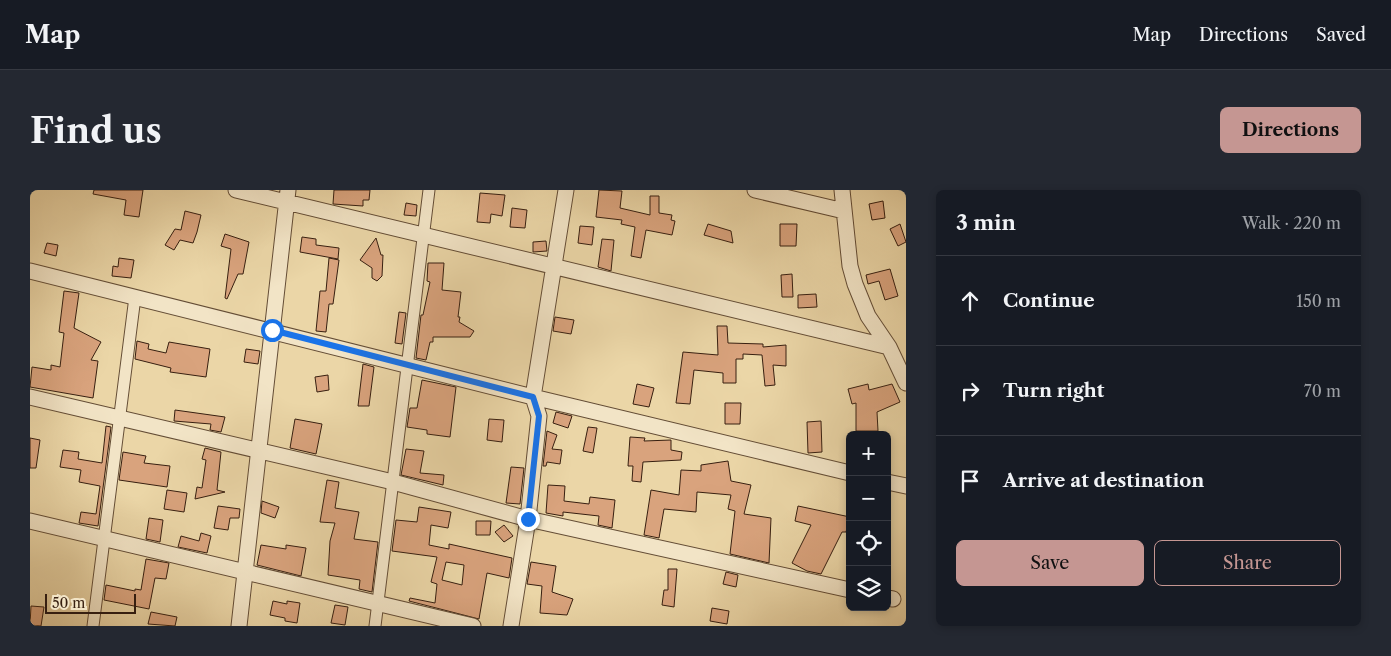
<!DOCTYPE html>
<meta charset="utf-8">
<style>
body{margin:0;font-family:"Libre Caslon Text",serif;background:#242831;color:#f1f3f6}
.controls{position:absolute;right:15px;bottom:15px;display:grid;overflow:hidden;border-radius:8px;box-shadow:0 2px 8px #0003}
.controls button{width:45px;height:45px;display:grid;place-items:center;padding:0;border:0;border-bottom:1px solid #363941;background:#171b24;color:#f1f3f6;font:25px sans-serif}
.scale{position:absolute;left:15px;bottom:12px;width:91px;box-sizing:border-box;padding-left:5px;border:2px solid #371f10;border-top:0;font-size:14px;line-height:18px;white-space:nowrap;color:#371f10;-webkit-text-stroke:4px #f2e4c6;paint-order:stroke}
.stop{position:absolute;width:15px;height:15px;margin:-11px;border:4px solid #1a73e8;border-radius:50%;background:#fff}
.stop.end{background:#1a73e8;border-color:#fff;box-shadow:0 1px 5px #0008}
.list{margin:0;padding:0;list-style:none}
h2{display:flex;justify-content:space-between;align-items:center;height:65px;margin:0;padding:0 20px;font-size:21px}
h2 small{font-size:16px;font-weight:400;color:#9ea1a6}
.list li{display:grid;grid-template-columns:32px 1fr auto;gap:15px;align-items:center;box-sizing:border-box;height:90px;padding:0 20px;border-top:1px solid #363941}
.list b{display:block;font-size:19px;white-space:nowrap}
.list em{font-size:16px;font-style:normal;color:#9ea1a6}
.actions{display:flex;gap:10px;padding:15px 20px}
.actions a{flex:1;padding:11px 0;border:1px solid #c59692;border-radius:8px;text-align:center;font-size:18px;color:#c59692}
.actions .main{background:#c59692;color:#111}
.icon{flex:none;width:28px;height:28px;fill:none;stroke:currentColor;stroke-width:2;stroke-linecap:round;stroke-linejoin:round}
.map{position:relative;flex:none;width:876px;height:436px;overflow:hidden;border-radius:8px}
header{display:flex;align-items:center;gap:30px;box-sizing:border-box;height:70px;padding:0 25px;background:#171b24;border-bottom:1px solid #363941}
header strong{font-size:24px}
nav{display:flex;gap:28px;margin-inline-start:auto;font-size:18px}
.intro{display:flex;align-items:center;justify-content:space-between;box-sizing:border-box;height:120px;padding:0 30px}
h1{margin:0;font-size:35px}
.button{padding:12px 22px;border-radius:8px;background:#c59692;color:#111;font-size:18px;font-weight:700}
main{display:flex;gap:30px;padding:0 30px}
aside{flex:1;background:#171b24;border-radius:8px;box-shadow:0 2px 8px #0003}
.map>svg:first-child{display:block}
.building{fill:#d9a37d;stroke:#371f10;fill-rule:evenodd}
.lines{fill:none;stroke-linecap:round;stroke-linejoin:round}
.pedestrian-casing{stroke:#644d36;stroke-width:13}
.minor-casing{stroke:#644d36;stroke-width:17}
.pedestrian{stroke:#f2e4c6;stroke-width:11}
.minor{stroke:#f2e4c6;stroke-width:15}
.route{stroke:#1a73e8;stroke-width:6}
</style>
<header>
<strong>Map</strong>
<nav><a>Map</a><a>Directions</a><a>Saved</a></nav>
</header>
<div class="intro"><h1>Find us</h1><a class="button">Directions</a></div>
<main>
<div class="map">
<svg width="876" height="436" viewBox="0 0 876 436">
<rect width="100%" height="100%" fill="#ebd6a7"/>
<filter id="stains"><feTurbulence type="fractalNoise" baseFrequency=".004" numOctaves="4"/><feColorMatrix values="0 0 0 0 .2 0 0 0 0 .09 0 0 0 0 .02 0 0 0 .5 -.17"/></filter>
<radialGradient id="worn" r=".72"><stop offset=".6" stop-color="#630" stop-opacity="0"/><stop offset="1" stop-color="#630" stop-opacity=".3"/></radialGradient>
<!-- building -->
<path class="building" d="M64 0H113L109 27 94 25 96 10 63 4Z
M304 0H340L339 10H333V16L303 14Z
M569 0 592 1 590 18 620 25V6H629V23L642 25 641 30 645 31 642 45 616 40 611 68 601 66 605 37 591 34 592 30 566 27Z
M450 3 475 5 472 26 461 24 460 33 447 32Z
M853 11 855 28 842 30 839 14Z
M376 13 387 15 386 26 374 25Z
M482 18 497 20 495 38 480 37Z
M155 21 171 25 167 42 163 53 150 50 144 60 135 55 145 39 151 40Z
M678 34 701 41 703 53 674 45Z
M750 34H767L766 56H750Z
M870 34 876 52 868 56 860 39Z
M550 36 564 37 562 55 548 53Z
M195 44 219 52 213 84H208L197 109 195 108 201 59 191 56Z
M272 47 286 49V55L309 58 308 69 270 62Z
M346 48 351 65H353L352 86 347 91 342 88V78L330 70Z
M572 49 584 50 581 81 568 77Z
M516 51 517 61 503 62V52Z
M17 53 28 55 26 66 14 63Z
M89 68 104 70 101 88 82 86 83 76 88 77Z
M299 68 309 70 303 114H299L296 142 286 141 290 101H296Z
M398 73H414L412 100 431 102 428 127H430L429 132 444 141 440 147H403V152H400L396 170 386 168 391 125H393L400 92 397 91Z
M860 79 868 106 855 110 849 91 838 94 836 85Z
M762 84 763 107H752L751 85Z
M34 101 49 103 44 138 71 152 61 170 68 171 63 208 0 197 2 177 21 180V175L30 177 34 143 29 142Z
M786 104 787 117 768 118V105Z
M369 122 376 123 372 154 365 153Z
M525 127 544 130 541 144 523 141Z
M687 136H697L698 153 733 154V157L756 155V176L743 175 745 195 735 196 732 165 713 164V169H706V193H693V183L664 180 660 214 646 213 653 162 688 165Z
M107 151 119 154 118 159 136 163 139 152 180 159 176 187 140 182 141 178 105 169Z
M216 159 230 161 228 174 214 172Z
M333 174 344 177 339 216H328Z
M298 185 299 200 287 202 285 187Z
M392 190 426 197 420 247 397 244V240L377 237 380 218H387Z
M607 194 624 198 619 217 603 214Z
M838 194 839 200 862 194 870 212 847 222 848 241H826V213L822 214 818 199Z
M695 213H711L710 234H695Z
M145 220 195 227 191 242 180 240 181 234 144 231Z
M526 222 542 226 538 238 523 233Z
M265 229 292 234 286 264 260 258Z
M459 229 474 230 472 252 457 250Z
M791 231 792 262 778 263 777 232Z
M76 236 81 237 68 336 49 333 51 322 66 324 70 296 49 292 51 280 30 277 33 260 49 262 48 269 72 273Z
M558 237 567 238 563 263 553 261Z
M517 241 527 245 522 259 532 260 530 274 517 272 516 276H513Z
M600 247 615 248 614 251 641 250V260L652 262 651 270 613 272 611 292 602 291 603 276H598Z
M0 248 10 250 6 278H0Z
M175 258 191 262 187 300 195 302 165 309 167 297 172 298 176 270 172 269Z
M376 259 394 261 390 283 414 285 413 295 371 285Z
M93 262 116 266 114 273 140 276 137 297 89 290Z
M698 271 701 291 721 295 714 324 741 328 739 373 700 364 705 321 698 319 701 305 667 302 666 322 634 319 629 348 614 345 621 300 649 305 651 280 671 281V275Z
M481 277 494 278 490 314 476 313Z
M297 290 309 292 305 318 329 322 324 349 348 352 342 402 329 399 330 390 298 385 300 351 305 333 290 332Z
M518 295 535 296 534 311 559 314 560 307 585 310 582 338 568 335 569 326 533 322V326L516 323Z
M137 300 157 303 154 322 134 319Z
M232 311 249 317 245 328 231 323Z
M188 316 210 319 209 328H200L198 340 184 338Z
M768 316 820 327 816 342H812L791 384 777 381 762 373 781 335 765 331Z
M389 317 421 322 418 338 401 335 399 355 419 359V354L482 368 479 388 457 383 449 429 379 411 380 408 405 413 407 394 401 392 407 367 362 361 366 330 387 332ZM416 372 434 375 432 395 412 390Z
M119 328 133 330 130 352 116 349Z
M446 331H461L460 345H446Z
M474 335 483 346 474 352 465 342Z
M171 343 181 346 177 363 148 357 151 346 169 351Z
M231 355 256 359V355L276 358 271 386 227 375Z
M116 369 139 373 136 389 125 388 119 419 74 410 76 395 105 401V399L111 400Z
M501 372 526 376 522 402 543 409 537 425 510 423 512 396 497 394Z
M638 379H647L644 417 632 415 634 400H638Z
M696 382 708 385 706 397 693 394Z
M243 411 257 414V411L270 413 267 433 255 431V428L240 425Z
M305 415 318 417 315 435 301 433Z
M1 416 14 417 11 436 0 435Z
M682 418 699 421 697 434 680 431Z
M121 422 147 427 145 436 118 434Z"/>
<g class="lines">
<!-- pedestrian casing -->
<g class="pedestrian-casing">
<path id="pedestrian" d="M63 436 105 107
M345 436 399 0"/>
</g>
<!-- minor casing -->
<g class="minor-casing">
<path id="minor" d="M206 0 859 157
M725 0 814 21
M812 0 820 76 825 94 838 126 859 157 876 193
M0 81 503 207 820 283
M0 207 363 292 498 329 820 400
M857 292 876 296
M0 331 443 436
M857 408 863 409
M209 436 258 0
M481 436 498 329 509 226 503 207 536 0"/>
</g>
<!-- pedestrian -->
<use href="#pedestrian" class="pedestrian"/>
<!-- minor -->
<use href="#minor" class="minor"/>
</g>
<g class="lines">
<!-- route -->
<path class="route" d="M242 140 503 207 509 226 498 329"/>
</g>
<rect width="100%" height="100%" filter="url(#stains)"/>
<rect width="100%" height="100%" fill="url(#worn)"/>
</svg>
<div class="controls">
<button>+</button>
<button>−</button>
<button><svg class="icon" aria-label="locate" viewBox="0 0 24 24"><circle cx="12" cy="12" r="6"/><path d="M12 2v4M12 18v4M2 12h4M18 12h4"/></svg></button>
<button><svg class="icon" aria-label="layers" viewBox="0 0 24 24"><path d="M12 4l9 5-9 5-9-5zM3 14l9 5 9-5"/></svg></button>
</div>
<div class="scale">50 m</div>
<div class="stop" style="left:242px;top:140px"></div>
<div class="stop end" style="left:498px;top:329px"></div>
</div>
<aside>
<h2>3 min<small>Walk · 220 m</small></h2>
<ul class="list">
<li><svg class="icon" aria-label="ahead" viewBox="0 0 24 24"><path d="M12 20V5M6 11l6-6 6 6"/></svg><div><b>Continue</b></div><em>150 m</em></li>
<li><svg class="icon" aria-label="right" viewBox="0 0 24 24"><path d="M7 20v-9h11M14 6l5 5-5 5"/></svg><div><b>Turn right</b></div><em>70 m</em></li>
<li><svg class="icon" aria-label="arrive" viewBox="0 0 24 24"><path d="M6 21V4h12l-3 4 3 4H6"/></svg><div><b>Arrive at destination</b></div></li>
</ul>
<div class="actions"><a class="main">Save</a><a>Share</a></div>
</aside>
</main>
